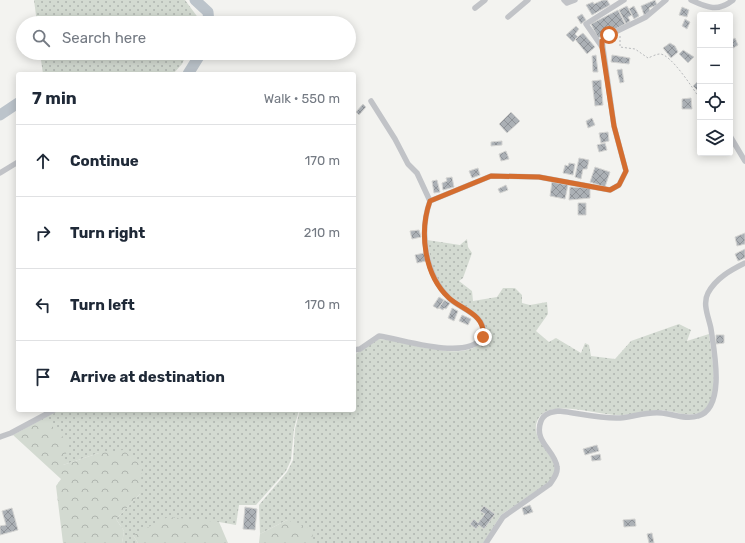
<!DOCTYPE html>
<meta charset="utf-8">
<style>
body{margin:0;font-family:Rubik,sans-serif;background:#f6f6f7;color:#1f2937}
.controls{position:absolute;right:12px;top:12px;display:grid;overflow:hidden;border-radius:4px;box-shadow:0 2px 10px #0003}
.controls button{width:36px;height:36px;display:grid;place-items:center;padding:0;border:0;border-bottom:1px solid #e0e1e3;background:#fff;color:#1f2937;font:20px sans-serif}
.stop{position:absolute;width:12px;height:12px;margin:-9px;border:3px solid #d46d2f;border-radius:50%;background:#fff}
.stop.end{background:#d46d2f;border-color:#fff;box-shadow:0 1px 4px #0008}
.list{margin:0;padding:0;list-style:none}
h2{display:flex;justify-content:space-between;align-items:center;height:52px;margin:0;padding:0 16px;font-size:17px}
h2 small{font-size:13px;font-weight:400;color:#747a83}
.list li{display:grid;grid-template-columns:26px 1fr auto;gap:12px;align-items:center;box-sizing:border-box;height:72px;padding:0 16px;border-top:1px solid #e0e1e3}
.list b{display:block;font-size:15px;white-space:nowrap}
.list em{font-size:13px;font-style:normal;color:#747a83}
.icon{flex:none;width:22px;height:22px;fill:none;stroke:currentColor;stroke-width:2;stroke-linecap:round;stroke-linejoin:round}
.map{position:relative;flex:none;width:745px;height:543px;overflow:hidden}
.search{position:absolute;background:#fff;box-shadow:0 2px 10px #0003;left:16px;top:16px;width:340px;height:44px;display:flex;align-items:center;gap:10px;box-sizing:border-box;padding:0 14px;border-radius:22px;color:#747a83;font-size:15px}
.panel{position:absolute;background:#fff;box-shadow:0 2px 10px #0003;left:16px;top:72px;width:340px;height:340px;border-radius:4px}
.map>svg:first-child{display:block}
.grass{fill:url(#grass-dots)}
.forest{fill:url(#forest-crowns)}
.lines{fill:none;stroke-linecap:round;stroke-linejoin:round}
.river{stroke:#bcc4cb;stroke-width:11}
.building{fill:url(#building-cross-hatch);stroke:#d4d4d2}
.path{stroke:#b8babc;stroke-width:1;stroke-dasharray:2 2;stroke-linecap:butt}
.street{stroke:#c1c3c7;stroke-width:5.5}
.route{stroke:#d46d2f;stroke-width:5}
</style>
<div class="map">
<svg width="745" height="543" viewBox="0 0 745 543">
<defs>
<pattern id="grass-dots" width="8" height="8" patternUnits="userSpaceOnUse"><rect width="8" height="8" fill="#d3dad1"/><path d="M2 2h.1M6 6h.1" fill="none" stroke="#afb5af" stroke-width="1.8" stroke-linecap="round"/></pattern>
<pattern id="forest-crowns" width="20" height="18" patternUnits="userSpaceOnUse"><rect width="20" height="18" fill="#d3dad1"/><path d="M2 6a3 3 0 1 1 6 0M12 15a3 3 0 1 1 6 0" fill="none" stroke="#afb5af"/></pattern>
<pattern id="building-cross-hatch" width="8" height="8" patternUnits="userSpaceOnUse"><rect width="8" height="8" fill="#abb0b5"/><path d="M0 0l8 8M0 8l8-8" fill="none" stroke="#8f9398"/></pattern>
</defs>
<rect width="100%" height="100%" fill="#f3f3f0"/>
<!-- grass -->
<path class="grass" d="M34 0H185L202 23H37Z
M40 53H187L182 64 173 74H43Z
M467 239 468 247 472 253 463 278 459 281 472 291 473 301 497 297 503 288H515L522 295V303L530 305 547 302 548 314 536 331 549 342 556 338 581 353 585 343 589 345 591 356 615 359 631 341 679 324 691 330 687 341 709 334C711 352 724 410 695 414 683 416 671 410 659 410 646 411 633 415 620 415 600 416 554 399 540 416 525 436 555 454 555 469 555 474 551 478 549 482L501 515 483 543H312L287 520 260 534 259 505 287 472 293 460 295 429 300 410H354V355L379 339C400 341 419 348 440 350 451 352 472 353 480 343 500 322 465 308 452 297 447 294 441 286 438 281 431 270 430 252 427 240L460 245Z
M59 410H299L294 429 291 460 286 471 256 505H239L236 525 219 522 133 535 138 543H122L124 531 116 519 140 494 99 453 63 465 44 418Z"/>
<!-- forest -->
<path class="forest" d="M44 418 69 443 63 465 99 453 123 450 142 466 140 494 116 519 124 531 122 543H63L56 486 61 479 13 435Z
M168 517 219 522 228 543H138L133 535Z
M287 520 313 530 312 543H259L260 534Z"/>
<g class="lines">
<!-- river -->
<path class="river" d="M195 0 208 12 209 23
M188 74 201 53
M0 115 18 103"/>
</g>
<!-- building -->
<path class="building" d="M607 0 610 5 592 15 586 5 593 2 594 4 603 0Z
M655 0 657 5 649 8 650 12 644 15 641 6Z
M627 6 632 15 628 17 630 21 626 24 619 10Z
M634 6 639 16 634 19 629 9Z
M682 7 689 10 687 17 679 15Z
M618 10 625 24 598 38 591 24Z
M582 14 586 20 581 24 577 17Z
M685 19 690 22 687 29 682 26Z
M576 26 579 29 575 34 578 37 573 42 566 35Z
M583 33 595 47 587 54 575 39Z
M735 38 738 45 730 50V41Z
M670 43 675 46 678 52 671 58 663 48Z
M683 50 694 57 688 63 679 54Z
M596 55 598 72H593L592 56Z
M612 55 630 58 629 64 611 62Z
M622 69 624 82 620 83 617 70Z
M700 79V87L697 90 693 86Z
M601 80 603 105 595 106 592 81Z
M691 98 692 109H682V99Z
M363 104 366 107 359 115 356 112Z
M511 112 520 121 507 133 499 124Z
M592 118 595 125 588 128 586 121Z
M608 132 609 141 601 143 599 133Z
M502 141V145L491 146V142Z
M605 143 607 150 599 152 597 145Z
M506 151 509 159 501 161 499 154Z
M579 158 589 160 587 169H583L581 179 575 177Z
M569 163 575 164 573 175 563 173 565 165 568 166Z
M595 167 610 172 605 187 590 182Z
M478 168 480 175 472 178 469 171Z
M452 177 454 187 443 190 442 183 447 181 446 178Z
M437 180 440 192 434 193 432 181Z
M552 182 568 185 565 199 550 196Z
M506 185 508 190 500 193 498 189Z
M570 187 590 188V198L569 200Z
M578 203H586V215H578Z
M419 230 421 237 412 239 410 231Z
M745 233V244L737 246 735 237Z
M745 249V258L738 261 735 254Z
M424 253 426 261 417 263 415 255Z
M439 297 444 300 438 309 433 306Z
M444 300 450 303 446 309 444 308 443 310 439 308Z
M452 308 458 311 454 321 448 318Z
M462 315 471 319 468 325 459 321Z
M716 335H724V343L716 344Z
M597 445 599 451 585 455 583 449Z
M600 454 601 460 592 461 591 456Z
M530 505 533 512 524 515 522 508Z
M484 506 495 514 484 529 479 525 476 529 470 524 474 519 478 523 485 514 480 511Z
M245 507 257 509 255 530 243 529Z
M12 508 18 530 0 535V526L6 525 2 511Z
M635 519 636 526 624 527 623 520Z
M652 533 654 543H649L647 534Z"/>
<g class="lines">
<!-- path -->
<path class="path" d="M620 36V47L635 49 648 58C651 57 656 54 660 54 671 54 694 90 700 99"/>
<!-- street -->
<path class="street" d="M564 0 567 3 575 0
M691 0C708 8 718 12 733 0
M475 8 485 0
M508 17 528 0
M602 47 586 24 624 0
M371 101 395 139 408 164 417 173 430 201
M730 136 745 161
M0 173 18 162
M354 350 360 349 379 336C403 339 465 361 482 338 485 334 484 326 480 321 472 310 458 307 449 298 425 274 419 232 430 201L491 176 539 177 610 190 619 185 626 171 614 126 602 41 609 35 646 17 666 0
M0 437 11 433 54 410
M486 543 503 517 550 484C554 478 558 473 557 467 555 450 533 442 541 421 544 413 552 412 559 411 578 413 600 419 620 418 633 417 648 411 662 413 673 414 686 420 698 416 726 408 714 350 711 329 709 318 702 304 708 293 716 278 731 270 745 263"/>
</g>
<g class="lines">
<!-- route -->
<path class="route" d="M483 337C486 314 462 310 449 298 424 275 419 232 430 201L491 176 539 177 610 190 619 185 626 171 614 126 602 47V41L609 35"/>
</g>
</svg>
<div class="controls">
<button>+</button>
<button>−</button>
<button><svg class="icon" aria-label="locate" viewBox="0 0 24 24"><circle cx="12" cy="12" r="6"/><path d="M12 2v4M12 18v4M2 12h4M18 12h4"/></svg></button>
<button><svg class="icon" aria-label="layers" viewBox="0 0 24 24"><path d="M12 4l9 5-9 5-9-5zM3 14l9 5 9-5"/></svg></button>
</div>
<div class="stop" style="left:609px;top:35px"></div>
<div class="stop end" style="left:483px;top:337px"></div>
<div class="search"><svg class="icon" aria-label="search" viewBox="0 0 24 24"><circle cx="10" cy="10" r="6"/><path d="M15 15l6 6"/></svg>Search here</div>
<section class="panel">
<h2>7 min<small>Walk · 550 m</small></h2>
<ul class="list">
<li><svg class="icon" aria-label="ahead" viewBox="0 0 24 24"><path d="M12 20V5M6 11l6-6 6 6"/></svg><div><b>Continue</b></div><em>170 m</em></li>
<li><svg class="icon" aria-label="right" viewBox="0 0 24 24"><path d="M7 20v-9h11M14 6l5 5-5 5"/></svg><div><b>Turn right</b></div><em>210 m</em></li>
<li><svg class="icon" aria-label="left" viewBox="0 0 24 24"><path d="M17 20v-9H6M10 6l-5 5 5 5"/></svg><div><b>Turn left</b></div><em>170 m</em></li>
<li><svg class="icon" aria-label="arrive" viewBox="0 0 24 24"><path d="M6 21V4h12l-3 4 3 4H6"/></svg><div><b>Arrive at destination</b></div></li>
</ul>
</section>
</div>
